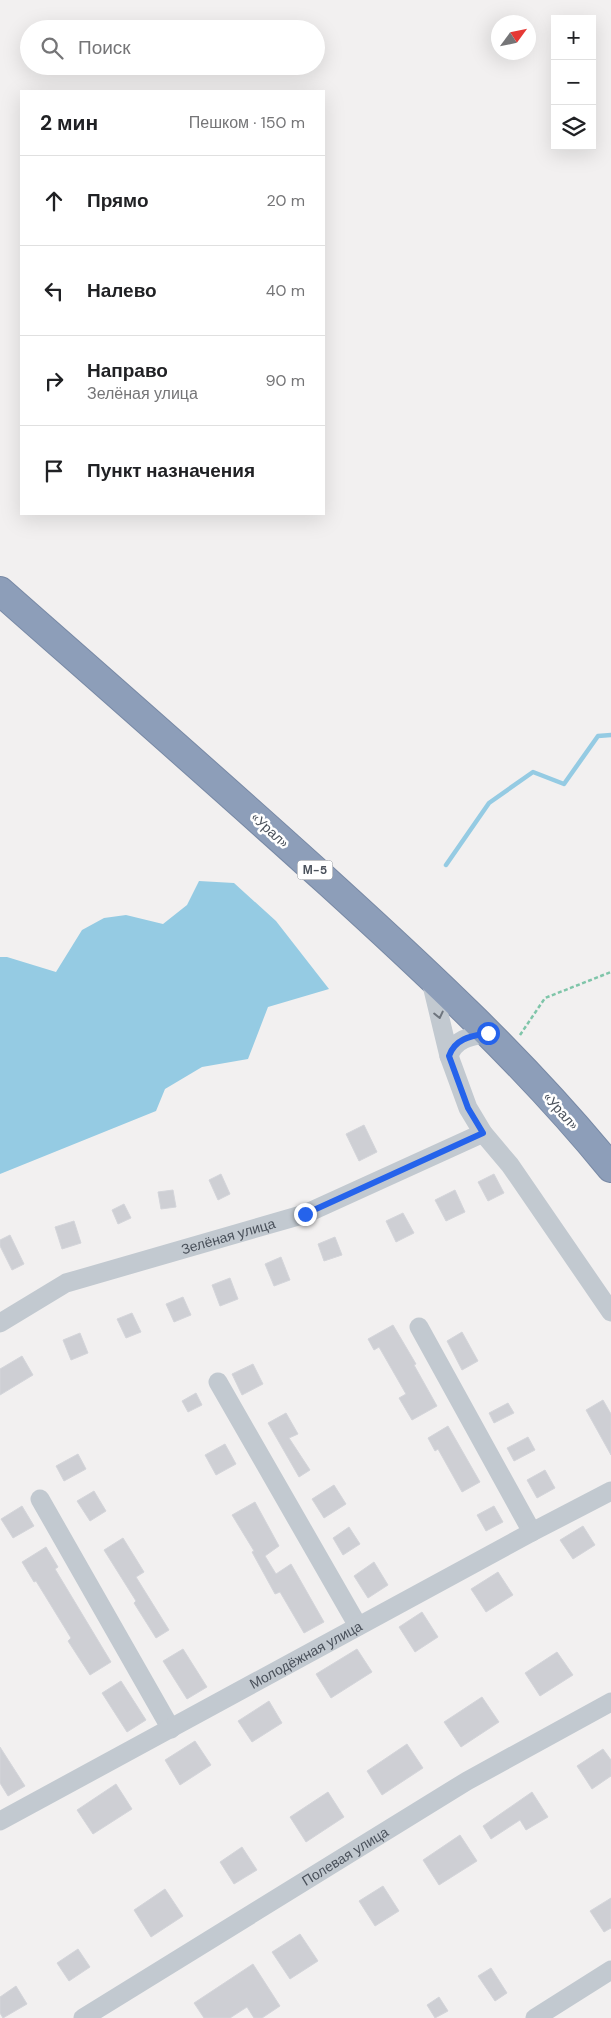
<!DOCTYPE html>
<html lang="ru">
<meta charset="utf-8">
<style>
body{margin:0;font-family:"DM Sans",sans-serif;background:#f2f2f2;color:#202124}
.controls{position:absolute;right:15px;top:15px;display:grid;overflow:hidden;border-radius:0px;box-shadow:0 5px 20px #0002}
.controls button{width:45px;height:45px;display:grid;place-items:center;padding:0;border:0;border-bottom:1px solid #e0e0e0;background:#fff;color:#202124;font:25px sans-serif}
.compass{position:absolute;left:491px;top:15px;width:45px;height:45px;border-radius:50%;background:#fff;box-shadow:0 5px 20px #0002;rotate:57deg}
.stop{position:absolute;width:15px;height:15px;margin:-11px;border:4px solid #2563eb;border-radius:50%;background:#fff}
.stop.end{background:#2563eb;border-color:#fff;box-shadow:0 1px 5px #0008}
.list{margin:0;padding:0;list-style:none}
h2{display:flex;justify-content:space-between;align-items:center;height:65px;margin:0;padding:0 20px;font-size:21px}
h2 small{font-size:16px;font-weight:400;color:#757577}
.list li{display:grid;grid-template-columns:32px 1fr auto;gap:15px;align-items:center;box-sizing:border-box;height:90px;padding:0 20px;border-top:1px solid #e0e0e0}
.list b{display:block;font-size:19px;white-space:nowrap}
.list p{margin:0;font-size:16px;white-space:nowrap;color:#757577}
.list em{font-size:16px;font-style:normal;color:#757577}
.icon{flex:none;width:28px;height:28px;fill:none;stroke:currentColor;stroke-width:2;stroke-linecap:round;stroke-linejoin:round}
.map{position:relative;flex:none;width:611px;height:2018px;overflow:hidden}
.search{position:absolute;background:#fff;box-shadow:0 5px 20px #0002;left:20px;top:20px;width:305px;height:55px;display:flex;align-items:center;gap:12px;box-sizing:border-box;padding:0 18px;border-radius:28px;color:#757577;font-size:19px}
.panel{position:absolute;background:#fff;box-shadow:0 5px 20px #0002;left:20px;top:90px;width:305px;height:425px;border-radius:0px}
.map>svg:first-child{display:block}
.water{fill:#95cbe3}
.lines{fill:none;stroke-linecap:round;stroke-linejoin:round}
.stream{stroke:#95cbe3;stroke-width:4.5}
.building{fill:#cecfd4;stroke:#d4d5da}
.highway-casing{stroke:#7889a5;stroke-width:30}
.path{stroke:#7fc5a9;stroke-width:2.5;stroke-dasharray:4 2.5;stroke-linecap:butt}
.minor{stroke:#c2c9d0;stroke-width:19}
.highway{stroke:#8d9eb9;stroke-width:28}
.oneway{stroke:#6e757e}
.route{stroke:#2563eb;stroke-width:6}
.labels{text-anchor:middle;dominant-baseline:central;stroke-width:5;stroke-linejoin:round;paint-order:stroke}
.shield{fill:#fff;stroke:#80858c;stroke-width:1}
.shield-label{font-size:12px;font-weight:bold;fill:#4a515b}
.street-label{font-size:14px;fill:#4a515b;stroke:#fff}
</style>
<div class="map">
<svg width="611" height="2018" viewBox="0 0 611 2018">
<rect width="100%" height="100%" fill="#f2f0f0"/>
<!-- water -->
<path class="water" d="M199 881 234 883 276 921 329 989 268 1007 248 1059 202 1067 165 1089 156 1111 0 1174V957H7L56 972 82 930 104 918 126 915 163 924 187 905Z"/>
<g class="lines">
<!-- stream -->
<path class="stream" d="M446 865 489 803 533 772 564 784 598 736 611 735"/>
</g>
<!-- building -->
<path class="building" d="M364 1125 377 1152 359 1161 346 1134Z
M221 1174 230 1194 218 1200 209 1180Z
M494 1174 504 1193 488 1201 478 1182Z
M173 1190 176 1207 161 1209 158 1192Z
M455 1190 465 1212 446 1221 435 1200Z
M124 1204 131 1218 118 1224 112 1210Z
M403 1213 414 1233 396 1242 386 1221Z
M74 1221 81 1243 62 1249 55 1227Z
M10 1235 24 1264 12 1270 0 1246V1240Z
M335 1237 342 1255 324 1261 318 1244Z
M281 1257 290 1280 274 1286 265 1264Z
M230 1278 238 1299 220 1306 212 1285Z
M183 1297 191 1315 174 1322 166 1304Z
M132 1313 141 1332 126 1338 117 1319Z
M393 1325 416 1364 414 1365 437 1406 412 1420 399 1398 406 1394 379 1347 374 1350 368 1339Z
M462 1332 478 1361 462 1370 447 1341Z
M80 1333 88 1353 71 1360 63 1340Z
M22 1356 33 1375 0 1395V1369Z
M253 1364 263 1384 242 1395 232 1374Z
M196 1393 202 1405 188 1412 182 1401Z
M603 1400 611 1414V1455L586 1410Z
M508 1403 514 1413 494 1423 489 1413Z
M286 1413 298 1434 289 1438 310 1470 299 1477 268 1423Z
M448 1426 480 1482 462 1492 438 1449 435 1451 428 1438Z
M528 1437 535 1450 514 1461 507 1448Z
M225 1444 236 1464 216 1475 205 1455Z
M78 1454 86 1469 64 1481 56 1466Z
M545 1470 555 1488 537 1498 527 1480Z
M334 1485 346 1504 324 1518 312 1499Z
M94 1491 106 1511 90 1521 77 1501Z
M255 1502 279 1546 265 1556 276 1574 291 1564 324 1622 304 1633 280 1592 275 1594 252 1552 254 1551 232 1515Z
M22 1506 34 1526 13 1538 1 1519Z
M494 1506 503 1522 486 1531 477 1515Z
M583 1526 595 1545 573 1559 560 1540Z
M349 1527 360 1544 343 1555 333 1538Z
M123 1538 144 1572 136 1577 169 1630 156 1638 134 1603 136 1601 104 1550Z
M46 1547 58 1567 55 1569 111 1662 90 1675 68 1641 71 1638 36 1581 34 1582 22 1562Z
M374 1562 388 1585 368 1598 354 1576Z
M498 1572 513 1595 486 1612 471 1589Z
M422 1612 438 1637 415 1652 399 1627Z
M183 1649 207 1687 187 1699 163 1661Z
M357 1649 372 1672 331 1698 316 1674Z
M557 1652 573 1675 540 1696 525 1673Z
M121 1681 146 1720 127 1732 102 1693Z
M482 1697 499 1722 461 1747 444 1722Z
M269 1701 282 1723 252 1742 238 1721Z
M195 1741 211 1765 180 1785 165 1760Z
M407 1744 423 1768 382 1795 367 1771Z
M0 1747 25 1786 8 1796 0 1783Z
M603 1749 611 1760V1776L592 1789 577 1766Z
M116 1784 132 1809 93 1834 77 1810Z
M328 1792 344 1817 306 1842 290 1817Z
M532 1792 548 1817 526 1830 520 1820 491 1839 483 1826Z
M460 1835 477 1861 439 1885 423 1860Z
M242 1847 257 1870 234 1884 220 1862Z
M383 1886 399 1911 375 1926 359 1901Z
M165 1889 183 1916 151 1937 134 1910Z
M611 1898V1928L604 1932 590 1911Z
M300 1934 318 1961 290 1979 272 1952Z
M78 1949 90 1967 69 1981 57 1963Z
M253 1964 280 2006 262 2018H254L247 2007 230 2018H204L194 2003Z
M491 1968 507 1993 495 2001 478 1976Z
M16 1986 27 2004 3 2018 0 2013V1997Z
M439 1997 448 2011 435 2018 427 2005Z"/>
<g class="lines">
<!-- highway casing -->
<g class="highway-casing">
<path id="highway" d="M0 591C110 688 220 784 329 883 428 973 526 1064 611 1168"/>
</g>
<!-- path -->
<path class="path" d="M520 1035 545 998 611 972"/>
<!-- minor -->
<g class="minor">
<path d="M430 977 449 1056 468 1108 483 1133 510 1165 611 1312"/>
<path d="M449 1056C455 1038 472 1036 488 1033"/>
<path id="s1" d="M0 1323 66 1283 305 1214 483 1133"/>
<path d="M419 1327 532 1532"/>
<path d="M218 1382 358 1626"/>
<path d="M40 1499 171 1729"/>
<path id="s2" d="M0 1821 532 1532 611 1491"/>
<path id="s3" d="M83 2018 467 1781 611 1702"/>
<path d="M535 2018 611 1970"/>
</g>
<!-- highway -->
<use href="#highway" class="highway"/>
</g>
<!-- one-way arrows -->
<defs><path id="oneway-chevron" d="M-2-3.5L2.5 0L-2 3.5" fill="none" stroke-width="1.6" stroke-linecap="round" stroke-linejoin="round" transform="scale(1.25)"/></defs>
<use class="oneway" href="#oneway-chevron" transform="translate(439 1015) rotate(77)"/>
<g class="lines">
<!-- route -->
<path class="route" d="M305 1214 483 1133 468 1108 449 1056C455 1038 472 1036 488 1033"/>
</g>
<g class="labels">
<!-- shield labels -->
<rect class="shield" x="297.5" y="860.5" width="35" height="19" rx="4"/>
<g class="shield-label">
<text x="315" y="870">М-5</text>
</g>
<!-- street labels -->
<g class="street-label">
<text transform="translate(270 830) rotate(42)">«Урал»</text>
<text transform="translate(561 1111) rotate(48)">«Урал»</text>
<text stroke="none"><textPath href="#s1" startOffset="246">Зелёная улица</textPath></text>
<text stroke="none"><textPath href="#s2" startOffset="348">Молодёжная улица</textPath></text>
<text stroke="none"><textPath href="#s3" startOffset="308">Полевая улица</textPath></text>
</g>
</g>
</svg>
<div class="controls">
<button>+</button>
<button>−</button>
<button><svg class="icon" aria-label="layers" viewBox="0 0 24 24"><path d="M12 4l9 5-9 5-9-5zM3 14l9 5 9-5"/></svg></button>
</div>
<svg class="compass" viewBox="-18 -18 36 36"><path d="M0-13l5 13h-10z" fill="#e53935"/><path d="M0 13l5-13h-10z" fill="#757577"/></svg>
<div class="stop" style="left:488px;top:1033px"></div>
<div class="stop end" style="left:305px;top:1214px"></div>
<div class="search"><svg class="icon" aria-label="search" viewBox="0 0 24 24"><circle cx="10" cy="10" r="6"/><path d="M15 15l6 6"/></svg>Поиск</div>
<section class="panel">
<h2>2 мин<small>Пешком · 150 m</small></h2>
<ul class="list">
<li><svg class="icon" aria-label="ahead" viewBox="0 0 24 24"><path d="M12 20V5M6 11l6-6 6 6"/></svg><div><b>Прямо</b></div><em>20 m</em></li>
<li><svg class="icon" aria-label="left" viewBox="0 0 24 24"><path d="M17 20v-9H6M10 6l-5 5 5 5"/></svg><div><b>Налево</b></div><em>40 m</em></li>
<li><svg class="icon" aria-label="right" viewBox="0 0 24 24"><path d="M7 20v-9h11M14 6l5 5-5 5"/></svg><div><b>Направо</b><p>Зелёная улица</p></div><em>90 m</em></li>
<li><svg class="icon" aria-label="arrive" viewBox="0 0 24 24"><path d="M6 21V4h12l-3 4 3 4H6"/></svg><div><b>Пункт назначения</b></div></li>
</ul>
</section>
</div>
